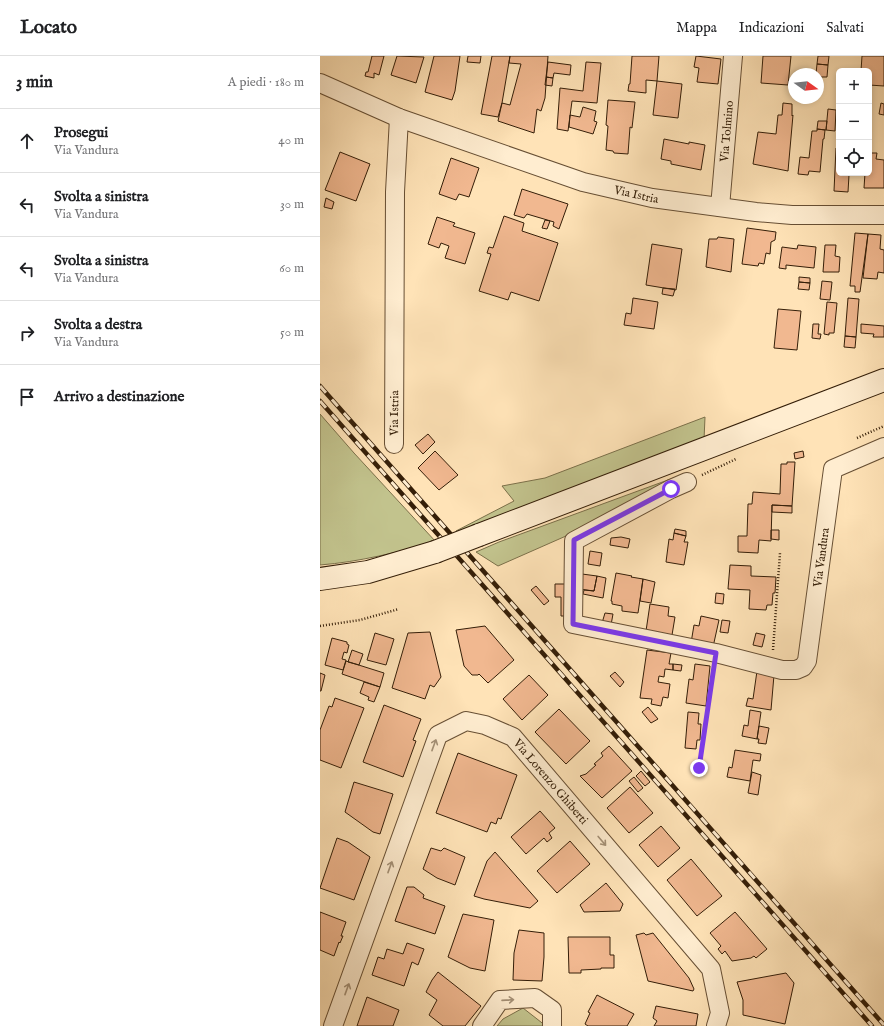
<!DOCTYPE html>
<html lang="it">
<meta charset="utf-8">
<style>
body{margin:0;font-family:"IM FELL English",serif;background:#f6f6f6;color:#202124}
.controls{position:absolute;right:12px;top:12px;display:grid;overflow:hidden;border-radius:6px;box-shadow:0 2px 6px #0003}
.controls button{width:36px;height:36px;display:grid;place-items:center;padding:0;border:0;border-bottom:1px solid #e0e0e0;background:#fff;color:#202124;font:20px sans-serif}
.compass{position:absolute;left:468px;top:12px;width:36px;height:36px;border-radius:50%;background:#fff;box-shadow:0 2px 6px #0003;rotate:105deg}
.stop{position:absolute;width:12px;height:12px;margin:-9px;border:3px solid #7c3aed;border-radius:50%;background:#fff}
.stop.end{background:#7c3aed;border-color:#fff;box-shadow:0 1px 4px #0008}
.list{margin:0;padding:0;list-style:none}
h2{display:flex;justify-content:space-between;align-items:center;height:52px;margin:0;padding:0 16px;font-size:17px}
h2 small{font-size:13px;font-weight:400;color:#757577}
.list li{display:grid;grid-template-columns:26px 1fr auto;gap:12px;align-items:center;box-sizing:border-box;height:64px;padding:0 16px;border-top:1px solid #e0e0e0}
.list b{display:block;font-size:15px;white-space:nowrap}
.list p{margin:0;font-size:13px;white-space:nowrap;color:#757577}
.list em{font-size:13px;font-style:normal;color:#757577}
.icon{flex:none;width:22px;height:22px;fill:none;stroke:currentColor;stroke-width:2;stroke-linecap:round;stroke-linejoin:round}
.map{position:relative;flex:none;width:564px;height:970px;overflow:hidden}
header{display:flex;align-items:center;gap:24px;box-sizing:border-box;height:56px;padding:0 20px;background:#fff;border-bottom:1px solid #e0e0e0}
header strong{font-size:19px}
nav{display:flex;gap:22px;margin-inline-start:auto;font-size:14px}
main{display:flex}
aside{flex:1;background:#fff}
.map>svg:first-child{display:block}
.green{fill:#c2c38d;stroke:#7b704a}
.building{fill:#f1b890;stroke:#341e08}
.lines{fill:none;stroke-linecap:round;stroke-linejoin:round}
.street-casing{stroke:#674f34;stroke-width:20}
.secondary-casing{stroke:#341e08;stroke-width:24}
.path{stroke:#341e08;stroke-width:2.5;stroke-dasharray:1 2;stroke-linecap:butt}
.street{stroke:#ffedd0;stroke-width:18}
.secondary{stroke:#ffedd0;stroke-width:22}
.rail-casing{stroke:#341e08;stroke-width:4.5}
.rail{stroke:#ffedd0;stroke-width:3;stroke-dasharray:9;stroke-linecap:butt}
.secondary-bridge-casing{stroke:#341e08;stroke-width:24;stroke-linecap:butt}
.secondary-bridge{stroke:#ffedd0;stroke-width:22}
.oneway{stroke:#a49076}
.route{stroke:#7c3aed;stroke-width:5}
.labels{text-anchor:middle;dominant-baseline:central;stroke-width:3;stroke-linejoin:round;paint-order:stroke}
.street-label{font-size:12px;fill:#341e08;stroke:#ffedd0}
</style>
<header>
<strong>Locato</strong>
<nav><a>Mappa</a><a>Indicazioni</a><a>Salvati</a></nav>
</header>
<main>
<aside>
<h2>3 min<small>A piedi · 180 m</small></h2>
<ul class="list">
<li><svg class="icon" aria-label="ahead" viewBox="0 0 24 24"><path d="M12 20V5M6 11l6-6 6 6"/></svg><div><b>Prosegui</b><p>Via Vandura</p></div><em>40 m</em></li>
<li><svg class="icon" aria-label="left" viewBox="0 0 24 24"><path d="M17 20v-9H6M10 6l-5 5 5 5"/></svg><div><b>Svolta a sinistra</b><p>Via Vandura</p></div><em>30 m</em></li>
<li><svg class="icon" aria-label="left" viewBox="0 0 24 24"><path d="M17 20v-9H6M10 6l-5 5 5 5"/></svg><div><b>Svolta a sinistra</b><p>Via Vandura</p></div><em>60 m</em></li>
<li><svg class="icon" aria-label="right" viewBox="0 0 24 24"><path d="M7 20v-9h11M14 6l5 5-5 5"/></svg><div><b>Svolta a destra</b><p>Via Vandura</p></div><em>50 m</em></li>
<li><svg class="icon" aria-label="arrive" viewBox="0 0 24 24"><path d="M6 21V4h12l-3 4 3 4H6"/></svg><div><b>Arrivo a destinazione</b></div></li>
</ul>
</aside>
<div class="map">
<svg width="564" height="970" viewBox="0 0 564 970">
<rect width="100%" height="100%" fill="#ffe3b7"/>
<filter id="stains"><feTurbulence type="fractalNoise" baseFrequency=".005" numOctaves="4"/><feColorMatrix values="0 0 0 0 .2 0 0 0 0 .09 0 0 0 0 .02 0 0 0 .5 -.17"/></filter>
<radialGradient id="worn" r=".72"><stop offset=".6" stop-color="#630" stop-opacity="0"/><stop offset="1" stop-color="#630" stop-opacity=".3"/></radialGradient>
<!-- green -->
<path class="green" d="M0 358 34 397 116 486C78 496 39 506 0 509Z
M385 361 384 384 137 477 136 475 194 445 182 430 225 422Z
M367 417 246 480 178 510 156 496 179 486Z
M203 952 226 970H177L183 963Z"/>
<!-- building -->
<path class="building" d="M52 0H64L59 19 54 17V22L45 20 46 16H48Z
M77 0 104 1 96 27 71 19Z
M114 0H140L135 35 132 44 105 36Z
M148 0H161L160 7 147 6Z
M172 0H190L182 47 178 61 161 58Z
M190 0H228L225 42 221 55 217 53 214 77 178 65 182 47 190 49 201 8 189 7Z
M312 0H339L337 25 326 24V37L308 35 309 28H310Z
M376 0 401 3 398 28 377 26 379 12 374 11Z
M443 0H471L468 29 441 27Z
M498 0H509L508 9 497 8Z
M542 0H564V30L549 29V15H541Z
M228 6 251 9 250 19 234 17 233 22 226 21Z
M266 6 281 7 277 47 252 45 248 75 237 73 240 32 263 35Z
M497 8 508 9 507 21H498V18H496Z
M226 21 233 22 232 30 225 29Z
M337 25 362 28 358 62 333 59Z
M288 44 315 46 312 72 310 71 308 98 294 97 293 95 286 94 288 70 286 69Z
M463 47 472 48V60L473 59 468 115 433 108 438 76 456 78 458 59H462Z
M561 47 564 48V59L559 58Z
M263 51 276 55 274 65 277 66 273 78 249 71 250 59 260 61Z
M508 53 516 54 515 75 506 74Z
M498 65H507L506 74 497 73Z
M497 73 505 74 504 83H503L500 116 489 115 488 119 478 118 480 101 489 102 492 75H497Z
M344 83 369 88V86L385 89 381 114 351 108V105L341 103Z
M516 92H519V117H527L526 119H529L528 136 514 135Z
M20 96 50 108 36 145 5 134Z
M549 97H557L556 103 564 104V132H544L545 117H549Z
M131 102 159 112 149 141 139 138 136 144 119 138Z
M202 133 248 148 239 173 233 170 234 166 207 158 204 162 194 159Z
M6 142 14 146 12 153 4 151Z
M184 160 204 167 202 175 238 187 219 245 191 236 188 244 159 235 171 198 167 197 169 191 173 192Z
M117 161 135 167 133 170 155 177 145 208 125 202 129 190 121 187 119 192 108 188Z
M225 164 230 165 227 173 222 172Z
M427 172 456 176 455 184 451 186 450 198 446 197 444 208 439 207 438 210 422 208Z
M535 177 548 178 540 236H535V230H530Z
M548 178 561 179 560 193 564 194V217L558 216 557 223 543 222Z
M398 181 414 183 411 216 386 211 389 183H397Z
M332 188 362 193 356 234 326 229Z
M478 189 496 191 494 212 466 209V213L459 212 462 191 477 193Z
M505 189H516L515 200 520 201 519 216H503Z
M479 221 490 222V227L479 226Z
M502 225 512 226 510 244 500 243Z
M479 226 490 227 489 234 478 233Z
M343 232 355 233 353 240 342 238Z
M313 242 338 246 334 273 304 269 306 257 311 258Z
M528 242 539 243 536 281 525 280Z
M507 246 517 247 514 277H509V279L504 278Z
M458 253 481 255 477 294 454 292Z
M493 268H499L498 278H501L500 283 492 282Z
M541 268 564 270V281H553L554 278 541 277Z
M525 280 536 281 535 292 524 291Z
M108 378 115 386 103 398 95 389Z
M115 395 138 419 119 434 98 412Z
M483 395 484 401 475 403 474 397Z
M467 406H475L472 450 452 449 451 485 439 484 438 497 418 496V480H427L428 448H432L433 436 460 438 461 408H467Z
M452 449 472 450V457L452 456Z
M355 473 366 475V480L354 477Z
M451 474H459V484L451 483Z
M354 477 366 480 364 486H368L364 509 346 506 349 483 353 484Z
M301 481 310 483 308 492 290 489 291 482Z
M270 495 282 497 280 510 268 508Z
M410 509 431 510V520L456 521 455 537H453L452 549H447L446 554 429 553 430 534 408 533Z
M296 517 312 520 311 521 323 523 318 557 302 555V550L292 548V545H291Z
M262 518 277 520 274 535 259 533Z
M277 520 286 522 283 542 263 538 264 534 274 535Z
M323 523 335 526 331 547 320 545Z
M235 528H252L251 560H241V541H235Z
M216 530 229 545 224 549 211 534Z
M396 537 404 538 403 548 395 547Z
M330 548 349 551 348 560 355 561 352 579 326 575Z
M285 557 293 558 291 569 282 567Z
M381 560 399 564 393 591 371 587 374 569 379 570Z
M402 564 410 565 408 577 400 576Z
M165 570 194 604 168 627 159 618 158 619H152L144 610 136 574Z
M110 576 121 621 114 631 110 629 105 643 72 632 88 577Z
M55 577 74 583 66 609 47 604Z
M436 577 445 579 442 591 433 589Z
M12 582 27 586V588L29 589 27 597 24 596 22 603 26 604 23 614 5 609Z
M32 594 43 598 39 609 28 606Z
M327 594 351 597 349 608H353V614L345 613 344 621 339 620 338 626 350 628 348 642 343 641 341 650 331 648 332 643 320 642Z
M26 605 64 617 60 631 22 618Z
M353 608 362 609 361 615 353 614Z
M375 608 390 610 386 650 366 647 369 623 373 624Z
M437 615 454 619 451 654 426 650 428 642 433 643Z
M295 616 304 626 300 631 290 620Z
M0 617 5 619 1 635H0Z
M209 619 228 639 202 664 183 643Z
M44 626 60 631 54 646 48 644 49 641 40 637Z
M15 642 44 652 21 712 0 704V674L9 650 12 651Z
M64 649 101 663 93 684 96 685 83 721 43 706Z
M328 651 338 663 331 667 322 656Z
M239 653 270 685 246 708 215 676Z
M430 654 441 656 437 683 422 680 424 669 428 670Z
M368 656 379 657 378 668H381L380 684H377L376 693 365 692Z
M439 670 449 672 446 688 438 687 439 683H437Z
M289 690 312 715 282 742 260 720 266 718 276 709 274 708 283 700 281 697Z
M415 694 441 698 440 705 433 704 430 725 407 721 409 711 412 712Z
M138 697 197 719 181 763 178 762 176 768 171 766 167 776 116 757Z
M321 715 330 726 325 730 316 720Z
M432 716 441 719 438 739 428 737Z
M314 721 323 732 318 736 309 725Z
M34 726 73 738 60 778 53 776 25 756Z
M310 731 333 757 309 777 287 752Z
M220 755 235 772 229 777 232 782 227 786 224 782 206 798 191 781Z
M341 770 360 792 338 811 319 789Z
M17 782 28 786 50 801 34 844 0 832Z
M250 785 270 808 237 837 217 815Z
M111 792 121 795 124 792 145 801 135 829 117 822 103 813Z
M175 796 218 845 210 852 164 843 154 840 167 805Z
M371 803 402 840 377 860 347 824Z
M286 827 303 848 300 855 264 856 260 849Z
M87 831H94L104 839 103 842 125 850 115 878 75 865Z
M0 856 26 866 21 880H23L20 887 19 886 14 900 0 894Z
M415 856 447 893 436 902 434 900 431 902 412 905 405 895 402 898 398 893 401 890 390 877Z
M143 858 174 864 165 915 150 912 128 901Z
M199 874 224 877V901L222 925 193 924 194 897Z
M324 877 326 879 333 877 369 922 374 933 373 935 328 925 316 879Z
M248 881H290V899H294V912H281V913L261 914V917H249Z
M87 887 104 893 98 909 92 906 84 930 52 919 58 901 64 903 67 893 83 898Z
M118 916 161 950 145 970H123L109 959 117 944 106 936 112 924Z
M466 917 474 927 465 968 423 959V944L417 926Z
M277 939 314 958 307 970H268L265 968 270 957 268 956Z
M47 941 79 954 73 970H37Z
M336 950 378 958 376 970H334L337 965 333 962Z"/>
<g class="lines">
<!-- street casing -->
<g class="street-casing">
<g id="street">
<path id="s1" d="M0 27 79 62 263 126 332 142 436 156 472 159H564"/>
<path id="s2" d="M400 151 413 0"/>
<path id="s3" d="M74 388 75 136 79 62"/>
<path id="s4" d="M367 426 351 433 254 485 253 568 396 597 462 614H476L483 611 487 605 513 413 564 391"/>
<path id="s5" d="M13 970 118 679 146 665 165 669 193 681 391 913 400 957 396 970"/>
<path d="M162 970 180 944 215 942 232 954V970"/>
</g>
</g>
<!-- secondary casing -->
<g class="secondary-casing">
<path id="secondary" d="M159 479 564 324
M0 523 48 516 115 496"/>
</g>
<!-- path -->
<path class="path" d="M537 382 564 370
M382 419 416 403
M0 570 40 564 79 553
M453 594 460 497
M379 712 394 614"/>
<!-- street -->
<use href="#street" class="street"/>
<!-- secondary -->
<use href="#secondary" class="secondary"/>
<!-- rail casing -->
<g class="rail-casing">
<path id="rail" d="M0 330 564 969
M0 345 552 970"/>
</g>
<!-- rail -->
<use href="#rail" class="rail"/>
<!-- secondary-bridge casing -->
<g class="secondary-bridge-casing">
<path id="secondary-bridge" d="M115 496 159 479"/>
</g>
<!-- secondary-bridge -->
<use href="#secondary-bridge" class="secondary-bridge"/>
</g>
<!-- one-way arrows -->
<defs><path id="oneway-shaft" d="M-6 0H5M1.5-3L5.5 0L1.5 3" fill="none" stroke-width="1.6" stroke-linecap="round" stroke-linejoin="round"/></defs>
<g class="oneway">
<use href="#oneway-shaft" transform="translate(114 689) rotate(-70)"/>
<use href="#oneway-shaft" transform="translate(282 785) rotate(50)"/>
<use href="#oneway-shaft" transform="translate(70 811) rotate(-70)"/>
<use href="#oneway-shaft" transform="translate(27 933) rotate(-70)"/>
<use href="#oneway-shaft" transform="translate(188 944) rotate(-4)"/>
</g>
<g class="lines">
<!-- route -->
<path class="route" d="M351 433 254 484 253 568 396 597 379 712"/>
</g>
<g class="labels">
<!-- street labels -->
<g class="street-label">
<text stroke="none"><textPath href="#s2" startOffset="76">Via Tolmino</textPath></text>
<text stroke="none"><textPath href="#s1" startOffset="336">Via Istria</textPath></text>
<text stroke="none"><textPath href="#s3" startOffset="31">Via Istria</textPath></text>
<text stroke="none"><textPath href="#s4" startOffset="558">Via Vandura</textPath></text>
<text stroke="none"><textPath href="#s5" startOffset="449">Via Lorenzo Ghiberti</textPath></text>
</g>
</g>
<rect width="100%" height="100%" filter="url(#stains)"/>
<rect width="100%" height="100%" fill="url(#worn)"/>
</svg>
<div class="controls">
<button>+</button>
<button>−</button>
<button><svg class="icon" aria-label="locate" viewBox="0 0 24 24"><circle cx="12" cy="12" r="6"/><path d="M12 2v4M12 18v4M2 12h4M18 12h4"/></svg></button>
</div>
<svg class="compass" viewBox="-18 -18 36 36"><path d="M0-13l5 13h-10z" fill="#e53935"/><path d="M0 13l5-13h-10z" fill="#757577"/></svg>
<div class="stop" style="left:351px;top:433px"></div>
<div class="stop end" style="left:379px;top:712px"></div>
</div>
</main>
